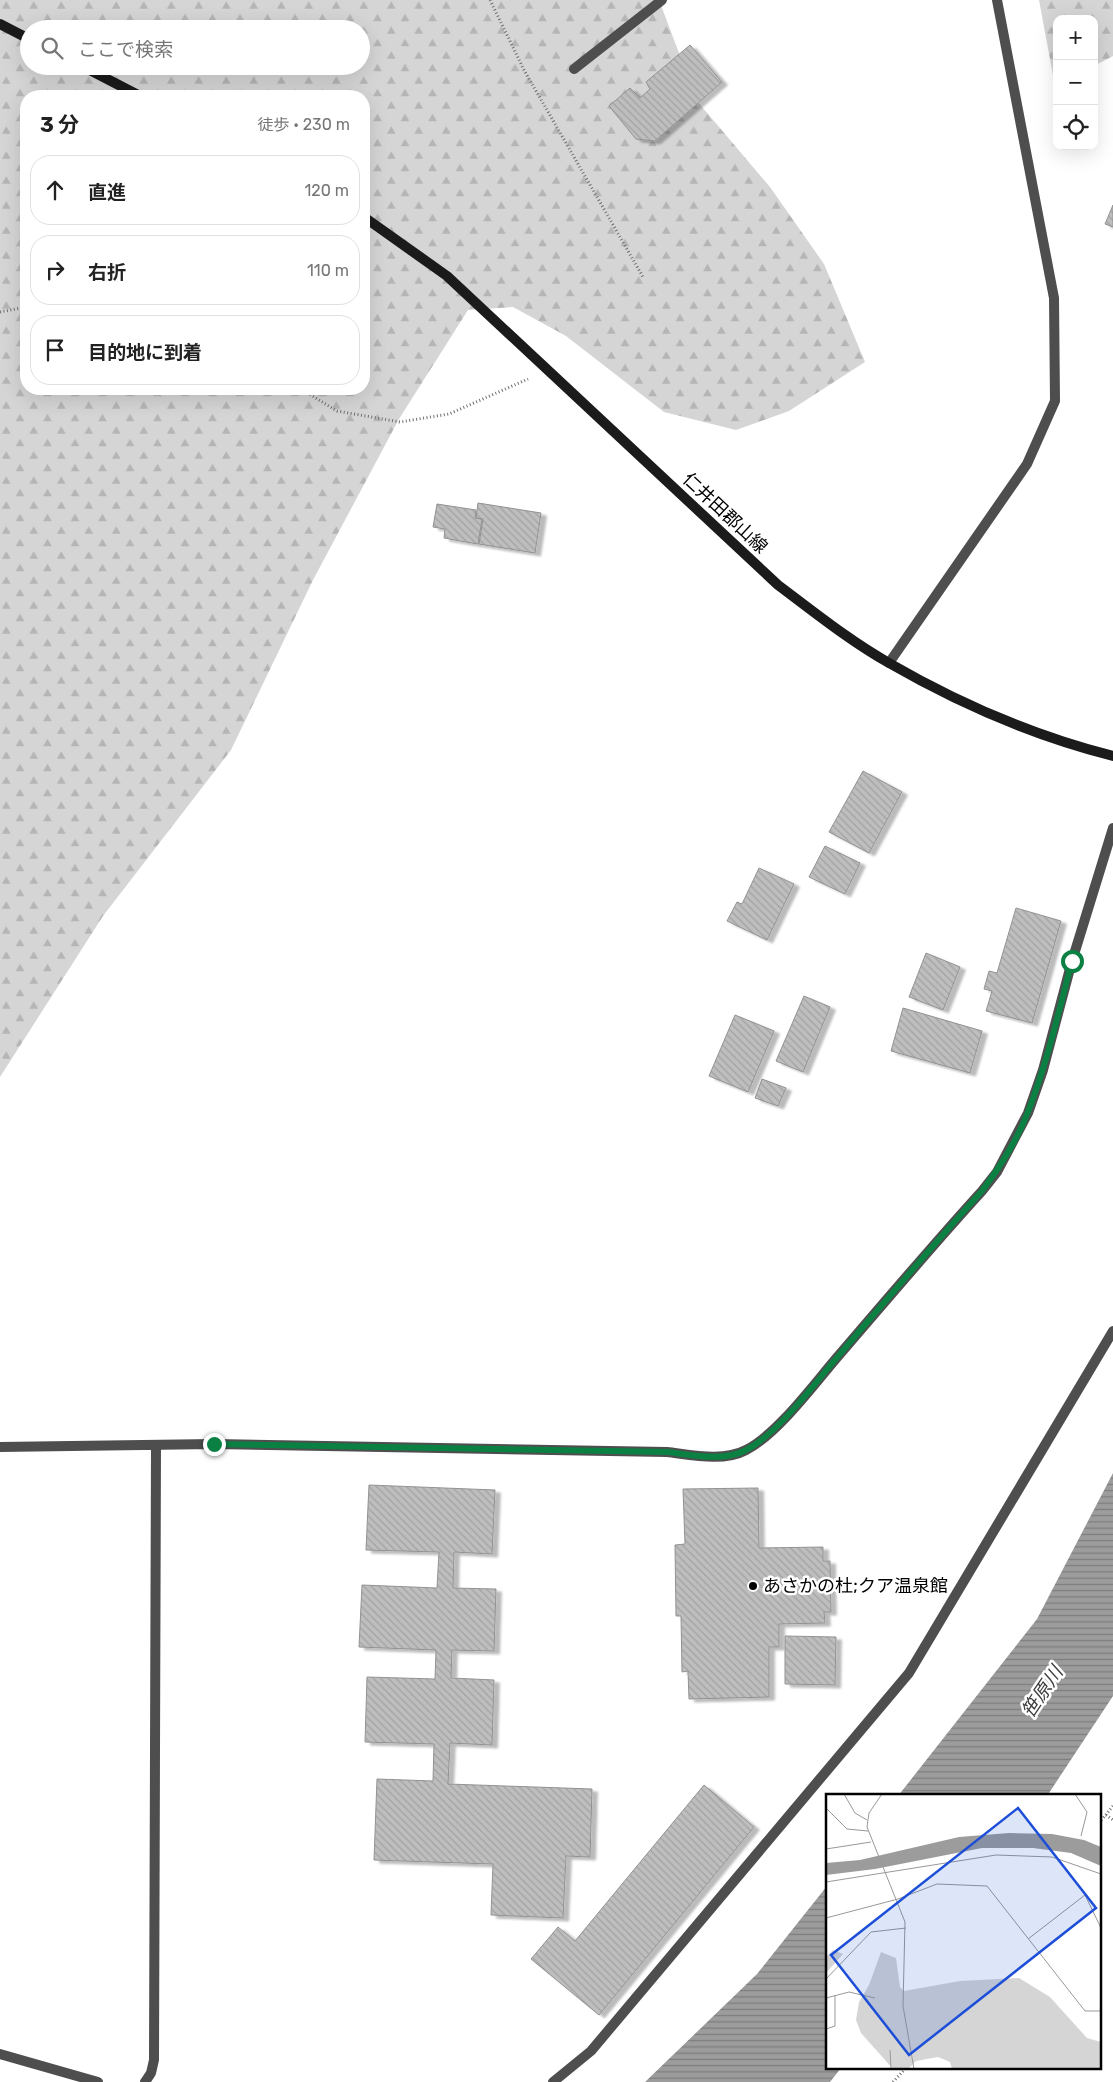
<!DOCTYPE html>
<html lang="ja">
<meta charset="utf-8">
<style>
body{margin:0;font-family:Rubik,"Noto Sans JP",sans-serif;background:#f6f6f6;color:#222}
.controls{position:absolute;right:15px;top:15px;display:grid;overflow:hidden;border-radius:10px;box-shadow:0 5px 20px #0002}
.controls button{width:45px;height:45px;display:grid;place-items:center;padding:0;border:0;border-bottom:1px solid #e0e0e0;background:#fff;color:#222;font:25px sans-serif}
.stop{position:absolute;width:15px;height:15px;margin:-11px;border:4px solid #0b8043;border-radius:50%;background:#fff}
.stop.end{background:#0b8043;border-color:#fff;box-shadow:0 1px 5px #0008}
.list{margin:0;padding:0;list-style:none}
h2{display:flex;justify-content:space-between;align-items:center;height:65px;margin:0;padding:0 20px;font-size:21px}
h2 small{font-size:16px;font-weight:400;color:#767676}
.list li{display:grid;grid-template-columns:32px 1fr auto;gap:15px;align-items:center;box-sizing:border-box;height:70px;margin:0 10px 10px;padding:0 10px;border:1px solid #e0e0e0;border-radius:20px}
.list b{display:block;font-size:19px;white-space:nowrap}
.list em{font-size:16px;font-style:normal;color:#767676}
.icon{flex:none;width:28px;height:28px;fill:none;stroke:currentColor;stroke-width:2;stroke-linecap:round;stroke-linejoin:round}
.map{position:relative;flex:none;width:1113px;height:2082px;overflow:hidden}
.search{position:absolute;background:#fff;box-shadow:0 5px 20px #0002;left:20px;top:20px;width:350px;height:55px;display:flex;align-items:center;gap:12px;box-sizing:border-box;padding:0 18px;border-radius:28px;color:#767676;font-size:19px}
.panel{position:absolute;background:#fff;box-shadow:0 5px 20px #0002;left:20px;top:90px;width:350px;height:305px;border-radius:20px}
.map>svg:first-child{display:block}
.forest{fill:url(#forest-firs);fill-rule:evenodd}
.water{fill:url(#water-rules)}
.building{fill:url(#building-back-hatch);stroke:#929292;filter:url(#shadow)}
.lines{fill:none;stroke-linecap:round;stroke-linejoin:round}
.path{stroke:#707070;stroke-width:3;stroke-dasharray:1 2.5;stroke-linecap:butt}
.service{stroke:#4e4e4e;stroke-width:10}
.minor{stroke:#4e4e4e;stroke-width:10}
.tertiary{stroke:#4e4e4e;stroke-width:10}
.secondary{stroke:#1b1b1b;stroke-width:10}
.route{stroke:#0b8043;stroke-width:6}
.poi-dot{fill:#000;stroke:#fff;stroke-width:2}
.labels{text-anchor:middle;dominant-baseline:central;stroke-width:5;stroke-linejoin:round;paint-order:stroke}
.street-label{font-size:18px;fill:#000;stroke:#fff}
.poi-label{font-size:18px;fill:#000;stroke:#fff;text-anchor:start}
.water-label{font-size:19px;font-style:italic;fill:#3d3d3d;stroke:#fff}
.inset-road{fill:none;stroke:#999;stroke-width:1}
.view{fill:#1d4ed8;fill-opacity:0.15;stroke:#1d4ed8;stroke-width:2.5}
.inset-edge{fill:none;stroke:#000;stroke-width:2.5}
</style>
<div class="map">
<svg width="1113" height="2082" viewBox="0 0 1113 2082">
<defs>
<pattern id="forest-firs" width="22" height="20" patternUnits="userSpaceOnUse" patternTransform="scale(1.25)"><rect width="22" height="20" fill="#d5d5d5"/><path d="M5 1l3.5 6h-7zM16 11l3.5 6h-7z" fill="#b5b5b5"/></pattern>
<pattern id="water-rules" width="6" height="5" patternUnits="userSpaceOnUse" patternTransform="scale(1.25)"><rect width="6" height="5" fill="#9c9c9c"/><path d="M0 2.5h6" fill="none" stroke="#7d7d7d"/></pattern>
<pattern id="building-back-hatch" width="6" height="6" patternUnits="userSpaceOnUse" patternTransform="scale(1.25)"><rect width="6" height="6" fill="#bebebe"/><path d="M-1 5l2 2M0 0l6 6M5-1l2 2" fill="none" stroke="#a2a2a2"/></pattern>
<filter id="shadow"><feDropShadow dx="5.5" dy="3" stdDeviation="1" flood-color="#0004"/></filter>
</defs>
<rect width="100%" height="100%" fill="#fff"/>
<!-- forest -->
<path class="forest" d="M0 0H659L697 101 770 187 824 264 865 362 789 411 736 430 664 412 566 336 513 307 468 310 399 419 313 580 231 750 103 916 0 1077ZM29 29H361V66H29ZM26 96H364V389H26Z
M1039 0H1113V56L1094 66V19H1057V85L1055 86Z"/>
<!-- water -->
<path class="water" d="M1113 1473V1696L1047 1796H898L1037 1619Z
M827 1886V2068H841L830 2082H645L757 1974Z"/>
<!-- building -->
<path class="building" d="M690 45 722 82 655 141 636 139 609 106 630 88 640 98 650 89 646 82Z
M1113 205V227L1105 224Z
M478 503 541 513 535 553 479 544 483 519 476 518Z
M437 504 476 510 475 518 482 519 478 544 444 538 445 529 433 527Z
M863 771 902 792 869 853 829 832Z
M825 846 860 863 845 894 809 877Z
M759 868 794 884 767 940 727 921 737 902 742 904Z
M1016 908 1061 921 1032 1023 986 1011 992 991 984 989 989 971 997 973Z
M926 953 960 967 943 1010 909 997Z
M804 996 830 1007 803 1072 776 1061Z
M903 1008 982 1031 970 1073 891 1051Z
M735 1015 774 1031 748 1092 709 1076Z
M762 1079 786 1088 778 1106 755 1098Z
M369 1485 495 1490 492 1554 454 1552 453 1588 496 1589 494 1651 452 1650 451 1678 494 1680 492 1745 450 1743 448 1784 592 1789 590 1857 566 1856 563 1918 491 1915 493 1864 374 1860 377 1779 433 1781 434 1744 365 1742 367 1677 435 1679 436 1650 359 1647 362 1585 437 1588 439 1552 366 1550Z
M758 1488 759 1548 823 1547V1561H830L831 1612H824L825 1623 779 1624V1647H769V1697L689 1699 688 1671 682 1672 681 1616H676L675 1545 685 1544 683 1489Z
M785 1636 836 1637 835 1685 785 1684Z
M704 1785 754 1827 599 2015 531 1959 558 1927 575 1941Z"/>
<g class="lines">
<!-- path -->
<path class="path" d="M490 0 524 70 643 277
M0 312 26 307
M301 389 337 411 400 422 449 414 528 379
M1106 1815 1113 1820
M1099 1823 1113 1806
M893 2082 906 2068"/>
<!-- service -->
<path class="service" d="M574 69 662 0"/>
<!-- minor -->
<path class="minor" d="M0 1447 214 1444 667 1452C692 1455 724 1462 746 1450 776 1435 812 1387 834 1361 883 1304 931 1247 982 1191L997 1172 1028 1113 1043 1070 1072 961 1113 828
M0 2054 98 2082
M145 2082 151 2073 154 2060 156 1446
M553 2082 591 2051 909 1673 1113 1331"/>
<!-- tertiary -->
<path class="tertiary" d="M889 663 1027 464 1055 401 1054 298 997 0"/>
<!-- secondary -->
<path class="secondary" d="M0 24 29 39
M82 66 140 96
M364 217 447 276 778 585C814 612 850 641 889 663 960 704 1034 736 1113 756"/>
</g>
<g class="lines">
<!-- route -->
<path class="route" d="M214 1444 668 1452C692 1455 724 1462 746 1450 776 1435 812 1387 834 1361 883 1304 931 1247 982 1191 1000 1167 1017 1140 1028 1112 1047 1063 1059 1011 1072 961"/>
</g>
<!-- markers -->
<circle class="poi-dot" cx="753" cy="1586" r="5"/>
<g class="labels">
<!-- street labels -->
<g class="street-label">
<text transform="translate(725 513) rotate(43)">仁井田郡山線</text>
</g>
<!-- poi labels -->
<g class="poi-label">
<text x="763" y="1586">あさかの杜;クア温泉館</text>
</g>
<!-- water labels -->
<g class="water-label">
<text transform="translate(1042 1692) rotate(-56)">笹原川</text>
</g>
</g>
<!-- overview -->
<g transform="translate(826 1794)">
<rect width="275" height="275" fill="#fff"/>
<path d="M7 156 17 160 0 179V163ZM55 158 70 164 74 193 78 197 134 187 193 184 224 203 261 244 275 248V275H126L124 268 112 263 90 267 82 275H67L35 239 30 226 33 208 43 191Z" fill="#d5d5d5"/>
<path d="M183 39 226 40 258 46 275 53V72L245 59 207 54H156L49 75 0 81V69L34 66 133 43Z" fill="#9c9c9c"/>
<path class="inset-road" d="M18 0 29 19 41 26M56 0 43 19 41 33 79 128 77 212 88 275M249 0 261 18 255 42M0 14 21 35 42 37M0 55 45 48M0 88 170 61 226 63 275 80M0 124 72 105 111 90 161 92 259 217H275M202 145 259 101 275 134M0 185 45 138 80 134M0 204 23 198 49 204M0 235 9 232V201M64 256 65 275"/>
<path class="view" d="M192 14 270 114 83 261 5 161Z"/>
<rect width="275" height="275" class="inset-edge"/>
</g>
</svg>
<div class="controls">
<button>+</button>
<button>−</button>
<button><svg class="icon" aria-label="locate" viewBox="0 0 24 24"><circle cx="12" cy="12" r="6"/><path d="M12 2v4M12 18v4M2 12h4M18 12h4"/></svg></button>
</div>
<div class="stop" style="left:1072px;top:961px"></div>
<div class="stop end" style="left:214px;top:1444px"></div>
<div class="search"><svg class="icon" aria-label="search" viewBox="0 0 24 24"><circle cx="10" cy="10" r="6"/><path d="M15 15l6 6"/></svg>ここで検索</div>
<section class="panel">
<h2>3 分<small>徒歩 · 230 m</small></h2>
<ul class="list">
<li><svg class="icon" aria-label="ahead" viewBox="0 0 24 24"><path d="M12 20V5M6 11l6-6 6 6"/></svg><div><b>直進</b></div><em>120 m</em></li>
<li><svg class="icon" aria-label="right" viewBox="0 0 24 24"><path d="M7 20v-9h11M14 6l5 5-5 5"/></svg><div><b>右折</b></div><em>110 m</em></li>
<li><svg class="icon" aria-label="arrive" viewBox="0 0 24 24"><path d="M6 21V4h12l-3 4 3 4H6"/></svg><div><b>目的地に到着</b></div></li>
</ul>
</section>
</div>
